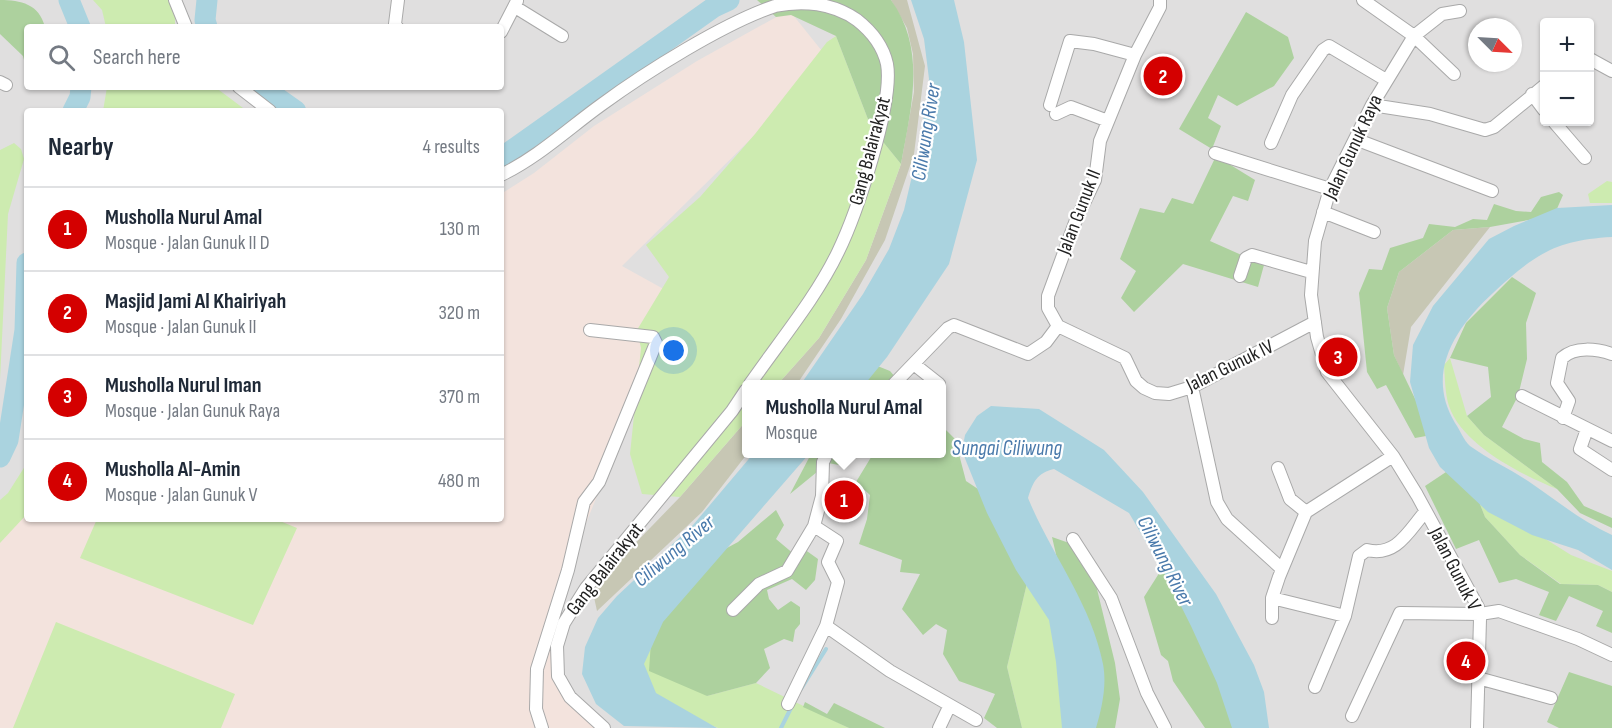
<!DOCTYPE html>
<meta charset="utf-8">
<style>
body{margin:0;font-family:"Sofia Sans Condensed",sans-serif;background:#f6f6f7;color:#1f2937}
.controls{position:absolute;right:18px;top:18px;display:grid;overflow:hidden;border-radius:6px;box-shadow:0 2px 4px #0004}
.controls button{width:54px;height:54px;display:grid;place-items:center;padding:0;border:0;border-bottom:2px solid #e0e1e3;background:#fff;color:#1f2937;font:30px sans-serif}
.compass{position:absolute;left:1468px;top:18px;width:54px;height:54px;border-radius:50%;background:#fff;box-shadow:0 2px 4px #0004;rotate:114deg}
.you{position:absolute;left:674px;top:351px;width:21px;height:21px;margin:-15px;border:4px solid #fff;border-radius:50%;background:#1a73e8;box-shadow:0 0 0 9px #1a73e833}
.badge{display:grid;place-items:center;width:39px;height:39px;border-radius:50%;background:#d40000;color:#fff;font-size:20px;font-weight:700}
.pin{position:absolute;translate:-50% -50%;border:3px solid #fff;box-shadow:0 2px 6px #0006}
.popup{position:absolute;left:742px;top:380px;width:204px;height:78px;box-sizing:border-box;display:grid;place-content:center;border-radius:6px;background:#fff;filter:drop-shadow(0 2px 4px #0005);font-size:20px;white-space:nowrap;color:#747a83}
.popup b{font-size:22px;color:#1f2937}
.popup::after{content:'';position:absolute;left:50%;top:100%;margin-left:-12px;border:12px solid transparent;border-top-color:#fff}
.list{margin:0;padding:0;list-style:none}
h2{display:flex;justify-content:space-between;align-items:center;height:78px;margin:0;padding:0 24px;font-size:26px}
h2 small{font-size:20px;font-weight:400;color:#747a83}
.list li{display:grid;grid-template-columns:39px 1fr auto;gap:18px;align-items:center;box-sizing:border-box;height:84px;padding:0 24px;border-top:2px solid #e0e1e3}
.list b{display:block;font-size:22px;white-space:nowrap}
.list p{margin:0;font-size:20px;white-space:nowrap;color:#747a83}
.list em{font-size:20px;font-style:normal;color:#747a83}
.icon{flex:none;width:33px;height:33px;fill:none;stroke:currentColor;stroke-width:2;stroke-linecap:round;stroke-linejoin:round}
.map{position:relative;flex:none;width:1612px;height:728px;overflow:hidden}
.search{position:absolute;background:#fff;box-shadow:0 2px 4px #0004;left:24px;top:24px;width:480px;height:66px;display:flex;align-items:center;gap:15px;box-sizing:border-box;padding:0 21px;border-radius:6px;color:#747a83;font-size:22px}
.panel{position:absolute;background:#fff;box-shadow:0 2px 4px #0004;left:24px;top:108px;width:480px;height:414px;border-radius:6px}
.map>svg:first-child{display:block}
.residential{fill:#e0dfdf;fill-rule:evenodd}
.military{fill:#f3e3dd}
.construction{fill:#c7c7b4}
.grass{fill:#cdebb0}
.forest{fill:#add19e}
.water{fill:#aad3df}
.lines{fill:none;stroke-linecap:round;stroke-linejoin:round}
.stream{stroke:#aad3df;stroke-width:4}
.river{stroke:#aad3df;stroke-width:21}
.minor-casing{stroke:#a9a9a9;stroke-width:14}
.minor{stroke:#fff;stroke-width:12}
.labels{text-anchor:middle;dominant-baseline:central;stroke-width:4.5;stroke-linejoin:round;paint-order:stroke}
.street-label{font-size:20px;fill:#222;stroke:#fff}
.water-label{font-size:21px;font-style:italic;fill:#4a7aab;stroke:#fff}
</style>
<div class="map">
<svg width="1612" height="728" viewBox="0 0 1612 728">
<rect width="100%" height="100%" fill="#f2efe9"/>
<!-- residential -->
<path class="residential" d="M0 0H1612V728H0ZM1544 22H1590V122H1544ZM27 27H501V87H27ZM1477 27H1513V63H1477ZM27 111H501V519H27ZM746 384H942V454H746Z"/>
<!-- military -->
<path class="military" d="M789 10 830 61 622 266 678 297 547 619 557 683 601 728H0V529L27 502V519H501V194L534 173 594 126 697 61Z"/>
<!-- construction -->
<path class="construction" d="M891 0H907L925 66 914 154 885 240 841 319 797 384H778L819 338 866 260 901 164 914 92 913 54 907 28Z
M1490 227 1411 327 1403 375 1394 355 1387 308 1399 272 1453 230Z
M746 421 747 454 702 512 597 611 592 588 680 497Z"/>
<!-- grass -->
<path class="grass" d="M93 0H175V27H106L102 10Z
M836 36 871 127 901 164 866 260 819 338 778 384H746V421L680 497 642 494 630 454 641 348 637 330 669 277 646 245 700 197 755 134 827 42Z
M107 87H215L247 111H103Z
M14 143 21 149 24 159 8 214 0 380V150Z
M1607 181 1612 182V203H1590L1588 194Z
M1450 358 1467 416 1484 435 1557 489C1522 475 1462 445 1449 406 1445 394 1445 378 1444 365Z
M27 463V514L0 543V500L8 493Z
M1472 484 1528 528 1571 555 1612 571V592L1598 585 1561 584 1520 555 1485 517Z
M97 519H275L297 528 253 625 80 558Z
M1033 558 1066 652 1076 728H1022L1007 667Z
M56 622 235 694 221 728H13Z
M638 634 707 696 756 683 849 728H718L655 702 630 680Z"/>
<!-- forest -->
<path class="forest" d="M0 0C21 0 39 4 45 27H27V72L23 56 0 34Z
M757 0H891C927 50 911 108 901 164L871 127 836 36 791 15 776 17Z
M1246 12 1288 37 1294 58 1274 86 1237 106 1218 95 1208 118 1221 126 1212 149 1179 129Z
M1216 156 1255 180 1248 201 1233 196 1210 241 1264 265 1258 287 1183 264 1134 312 1121 298 1136 271 1120 259 1140 208 1164 213 1172 198 1193 204Z
M1559 192 1563 195 1556 211 1534 219 1490 227 1453 230 1399 272 1387 308 1394 355 1420 409 1426 436 1415 438 1386 385 1377 389 1367 372 1359 293 1369 269 1382 270 1390 248 1423 238 1429 224 1455 227 1473 219 1487 220 1494 204 1516 211 1531 212 1541 197Z
M1512 277 1536 293 1526 323 1527 359 1518 396 1502 427 1524 439 1540 443 1542 462 1567 482 1584 506 1612 518V528L1580 513 1557 489 1484 435 1467 416 1491 397 1488 367 1450 358 1466 323Z
M870 363 890 371 901 384H851Z
M942 426 955 439 966 481 978 489 1033 558 1007 667 1022 728H997L984 718 995 694 959 681 943 654 947 630 936 624 923 635 902 609 920 574 900 572 902 560 859 544 867 519 870 495 856 482 873 454H942Z
M811 454H849L839 465 828 463 790 494Z
M1446 472 1472 484 1485 517 1520 555 1560 584 1598 585 1612 592V633L1596 626 1603 611 1569 596 1556 621 1539 615 1549 592 1516 579 1499 583 1479 540 1456 549 1425 486Z
M776 510 784 525 776 539 795 555 804 549 818 559 815 580 806 590 792 579 767 590 769 599 778 610 791 601 800 607V624L795 630 793 642 784 639 764 649 770 668 756 683 707 696 649 671 653 612 725 549 738 542Z
M1052 537 1072 544 1096 585 1115 663 1120 699 1115 728H1096Z
M1163 567 1220 676 1236 728H1205L1173 681 1168 661 1161 655 1144 597Z
M1569 672 1612 686V728H1559L1547 722Z
M805 702 827 714 834 703 885 728H849L803 707Z"/>
<!-- water -->
<path class="water" d="M911 0H954L964 42 977 160 949 264 887 357 865 384H801L863 294 889 249 904 210 920 142 929 79 924 39Z
M1612 205V237C1555 240 1534 255 1493 293 1455 328 1425 373 1455 423 1460 430 1464 441 1470 446 1488 459 1510 469 1528 481 1556 500 1581 521 1612 535V570L1578 550 1532 535 1488 512 1440 467 1429 448 1410 382 1413 345 1433 306 1489 239 1514 226 1557 208Z
M991 406 1039 409 1104 450 1143 492 1216 594 1254 665 1264 692 1269 728H1232L1217 683 1191 626 1167 578 1129 513 1054 469C1037 473 1033 482 1028 498 1051 554 1091 603 1103 664 1107 685 1102 708 1096 728H1062L1056 662 1049 620 1016 570 987 513 962 451 965 435 977 416Z
M753 454H809L663 622 644 664 656 693 717 728 624 726 596 704 582 674 585 647 598 618 617 596 693 525Z"/>
<g class="lines">
<!-- stream -->
<path class="stream" d="M801 689 826 649
M781 728 792 706"/>
<!-- river -->
<path class="river" d="M69 0 80 27
M207 27 205 20 207 0
M262 87 296 111
M73 111 80 97 81 87
M501 158 714 7 729 0
M0 457 8 440 25 330 27 263"/>
<!-- minor casing -->
<g class="minor-casing">
<path id="minor" d="M175 0 186 27
M1363 0 1414 36 1454 74
M515 7 562 36
M1460 11 1442 14 1414 36 1372 105 1330 189 1315 241 1311 295 1317 337 1327 372 1393 456 1417 495 1478 607 1480 619 1477 728
M397 27 395 24 398 0
M501 32 517 1
M1590 59 1612 71
M0 82 6 85
M239 87 270 111
M1532 94 1544 110
M1050 105 1070 41 1094 44 1135 55
M1372 105 1430 114 1485 130 1494 127 1544 86
M1056 114 1071 107 1108 121
M1554 122 1585 158
M1355 139 1492 191
M1271 143 1292 95 1323 50 1329 46 1386 80
M1215 153 1330 189
M501 175C537 158 569 128 601 105 646 72 724 23 775 6 803 0 833 3 857 20 871 31 883 46 887 64 894 103 856 215 838 252 816 298 779 342 750 384
M1323 212 1374 232
M1240 276 1246 258 1252 255 1311 272
M1058 326 1048 308V296L1076 220 1095 180 1100 141 1135 55 1160 7V0
M1058 326 1125 358 1136 381 1144 388 1155 393 1169 394 1192 387 1315 322
M915 365 939 384
M894 384 948 328 954 325 1028 354 1046 342 1058 326
M1192 387 1217 502 1227 519 1282 569
M1522 396 1612 441
M1563 418 1569 401 1557 383 1562 358C1575 346 1597 349 1612 354
M1587 429 1580 449 1612 470
M1278 468 1290 499 1306 512
M1073 539 1111 598 1147 693 1165 728
M1272 598 1345 616 1315 687
M733 610 759 584 787 571 814 526 822 496 823 462 827 454
M1345 616 1359 556 1367 550C1396 557 1408 532 1425 512
M1272 618V598L1279 577 1306 512 1393 456
M826 626 890 671 976 720
M1478 678 1551 698
M788 704 826 626 838 582 828 562 837 541 814 526
M1352 716 1400 613 1480 614 1499 611 1578 639 1612 655
M542 728 536 709 537 669 568 570 584 502 599 482 656 343 653 337 590 330
M604 728 570 697 558 676 557 646 564 623 586 588 732 411 746 390
M939 728 949 707"/>
</g>
<!-- minor -->
<use href="#minor" class="minor"/>
</g>
<g class="labels">
<!-- street labels -->
<g class="street-label">
<text transform="translate(1353 147) rotate(-65)">Jalan Gunuk Raya</text>
<text transform="translate(870 151) rotate(-75)">Gang Balairakyat</text>
<text transform="translate(1079 212) rotate(-69)">Jalan Gunuk II</text>
<text transform="translate(1230 366) rotate(-26)">Jalan Gunuk IV</text>
<text transform="translate(605 569) rotate(-52)">Gang Balairakyat</text>
<text transform="translate(1455 569) rotate(63)">Jalan Gunuk V</text>
</g>
<!-- water labels -->
<g class="water-label">
<text transform="translate(926 132) rotate(-81)">Ciliwung River</text>
<text x="1007" y="448">Sungai Ciliwung</text>
<text transform="translate(674 551) rotate(-40)">Ciliwung River</text>
<text transform="translate(1165 561) rotate(63)">Ciliwung River</text>
</g>
</g>
</svg>
<div class="controls">
<button>+</button>
<button>−</button>
</div>
<svg class="compass" viewBox="-18 -18 36 36"><path d="M0-13l5 13h-10z" fill="#e53935"/><path d="M0 13l5-13h-10z" fill="#747a83"/></svg>
<div class="you"></div>
<div class="pin badge" style="left:844px;top:500px">1</div>
<div class="popup"><b>Musholla Nurul Amal</b>Mosque</div>
<div class="pin badge" style="left:1163px;top:76px">2</div>
<div class="pin badge" style="left:1338px;top:357px">3</div>
<div class="pin badge" style="left:1466px;top:661px">4</div>
<div class="search"><svg class="icon" aria-label="search" viewBox="0 0 24 24"><circle cx="10" cy="10" r="6"/><path d="M15 15l6 6"/></svg>Search here</div>
<section class="panel">
<h2>Nearby<small>4 results</small></h2>
<ul class="list">
<li><span class="badge">1</span><div><b>Musholla Nurul Amal</b><p>Mosque · Jalan Gunuk II D</p></div><em>130 m</em></li>
<li><span class="badge">2</span><div><b>Masjid Jami Al Khairiyah</b><p>Mosque · Jalan Gunuk II</p></div><em>320 m</em></li>
<li><span class="badge">3</span><div><b>Musholla Nurul Iman</b><p>Mosque · Jalan Gunuk Raya</p></div><em>370 m</em></li>
<li><span class="badge">4</span><div><b>Musholla Al-Amin</b><p>Mosque · Jalan Gunuk V</p></div><em>480 m</em></li>
</ul>
</section>
</div>
